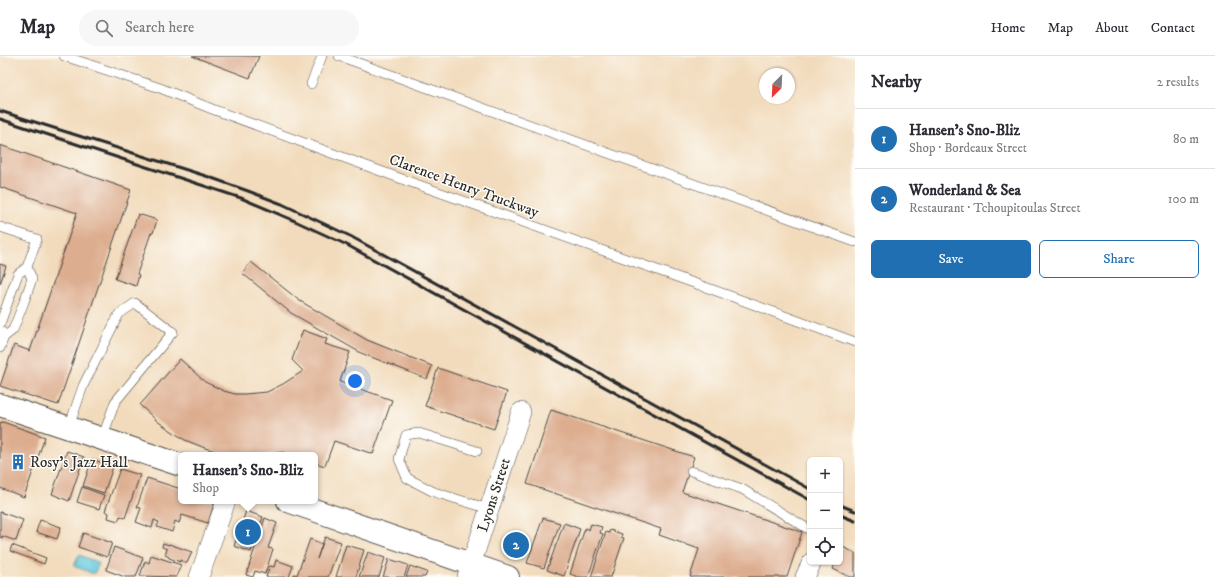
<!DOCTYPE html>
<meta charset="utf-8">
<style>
body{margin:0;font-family:"IM FELL DW Pica",serif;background:#f7f7f7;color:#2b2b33}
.controls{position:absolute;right:12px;bottom:12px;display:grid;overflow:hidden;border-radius:6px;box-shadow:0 1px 3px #0004}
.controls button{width:36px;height:36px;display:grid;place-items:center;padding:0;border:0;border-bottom:1px solid #e1e1e2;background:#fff;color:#2b2b33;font:20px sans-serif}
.compass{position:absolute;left:759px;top:12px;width:36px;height:36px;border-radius:50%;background:#fff;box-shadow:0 1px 3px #0004;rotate:204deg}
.you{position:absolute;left:355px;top:325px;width:14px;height:14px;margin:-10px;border:3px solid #fff;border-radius:50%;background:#1a73e8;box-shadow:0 0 0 6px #1a73e833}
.badge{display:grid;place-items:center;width:26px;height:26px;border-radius:50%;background:#1f6fb2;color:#fff;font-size:13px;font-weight:700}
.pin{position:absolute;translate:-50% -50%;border:2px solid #fff;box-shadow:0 1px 4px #0006}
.popup{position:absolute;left:178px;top:396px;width:140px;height:52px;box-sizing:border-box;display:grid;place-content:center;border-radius:6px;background:#fff;filter:drop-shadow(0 1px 3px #0005);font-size:13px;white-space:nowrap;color:#7c7c81}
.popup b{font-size:15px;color:#2b2b33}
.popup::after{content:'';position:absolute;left:50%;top:100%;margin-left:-8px;border:8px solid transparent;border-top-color:#fff}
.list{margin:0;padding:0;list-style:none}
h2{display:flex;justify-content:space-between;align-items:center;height:52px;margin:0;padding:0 16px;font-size:17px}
h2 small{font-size:13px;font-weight:400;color:#7c7c81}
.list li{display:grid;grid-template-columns:26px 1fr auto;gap:12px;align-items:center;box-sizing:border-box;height:60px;padding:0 16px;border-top:1px solid #e1e1e2}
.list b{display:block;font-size:15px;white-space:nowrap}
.list p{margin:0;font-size:13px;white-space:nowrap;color:#7c7c81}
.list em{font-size:13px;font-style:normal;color:#7c7c81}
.actions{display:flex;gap:8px;padding:12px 16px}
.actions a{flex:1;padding:9px 0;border:1px solid #1f6fb2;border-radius:6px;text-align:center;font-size:14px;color:#1f6fb2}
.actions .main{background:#1f6fb2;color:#fff}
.icon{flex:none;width:22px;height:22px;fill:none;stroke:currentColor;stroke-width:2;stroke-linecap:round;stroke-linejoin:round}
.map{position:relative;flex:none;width:855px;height:521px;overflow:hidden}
header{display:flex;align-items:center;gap:24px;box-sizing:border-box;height:56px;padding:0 20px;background:#fff;border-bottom:1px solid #e1e1e2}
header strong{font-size:19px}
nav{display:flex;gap:22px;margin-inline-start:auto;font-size:14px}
.search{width:280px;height:36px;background:#f7f7f7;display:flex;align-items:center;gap:10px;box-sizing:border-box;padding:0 14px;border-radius:22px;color:#7c7c81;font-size:15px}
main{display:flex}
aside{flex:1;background:#fff}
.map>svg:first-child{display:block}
.water{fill:#5ec6db;stroke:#447883}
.building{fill:#ddad8f}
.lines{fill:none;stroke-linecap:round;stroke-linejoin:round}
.service-casing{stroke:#494541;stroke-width:10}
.minor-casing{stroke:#494541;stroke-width:20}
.tertiary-casing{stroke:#494541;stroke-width:24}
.service{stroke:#fff;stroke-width:9}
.minor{stroke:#fff;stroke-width:19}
.tertiary{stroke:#fff;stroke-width:22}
.rail{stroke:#2b2b2b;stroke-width:3}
.labels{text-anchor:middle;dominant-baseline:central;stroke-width:3;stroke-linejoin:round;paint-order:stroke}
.street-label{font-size:15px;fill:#2b2b2b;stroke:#fdfcf7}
.poi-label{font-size:15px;fill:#2b2b2b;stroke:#fdfcf7;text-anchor:start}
</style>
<header>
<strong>Map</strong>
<div class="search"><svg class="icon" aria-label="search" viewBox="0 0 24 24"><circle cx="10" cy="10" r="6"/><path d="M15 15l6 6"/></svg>Search here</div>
<nav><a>Home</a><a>Map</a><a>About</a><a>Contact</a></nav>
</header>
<main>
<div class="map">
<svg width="855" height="521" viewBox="0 0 855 521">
<rect width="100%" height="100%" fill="#fdfcf7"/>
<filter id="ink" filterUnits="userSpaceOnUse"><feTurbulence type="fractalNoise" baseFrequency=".025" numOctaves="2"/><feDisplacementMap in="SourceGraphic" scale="8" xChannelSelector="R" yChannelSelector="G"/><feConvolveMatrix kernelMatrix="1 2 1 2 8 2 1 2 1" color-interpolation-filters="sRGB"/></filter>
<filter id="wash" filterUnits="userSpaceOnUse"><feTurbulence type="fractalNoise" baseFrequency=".012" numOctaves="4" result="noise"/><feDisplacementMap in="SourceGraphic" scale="16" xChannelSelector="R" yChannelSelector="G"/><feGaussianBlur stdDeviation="0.9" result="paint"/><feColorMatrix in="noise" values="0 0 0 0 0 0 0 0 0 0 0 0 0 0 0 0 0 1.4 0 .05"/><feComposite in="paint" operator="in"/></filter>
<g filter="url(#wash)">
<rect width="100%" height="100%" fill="#f2dbbc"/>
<!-- water -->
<path class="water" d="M79 499 99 507 94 518 74 510Z"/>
<g id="blocks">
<!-- building -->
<path class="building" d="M192 0H259L250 22Z
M0 89 131 134 58 349 0 330 14 289 30 295 77 157 0 131Z
M138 158 157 164 153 177H151L137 218 139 219 136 230 115 223Z
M251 206 300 245 367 284 432 310 427 323 361 297 291 257 242 217Z
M0 208 6 210 0 228Z
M303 274 327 283 325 288 350 296 340 326 392 344 373 398 334 385 325 410 315 407V399H292L283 396 264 399H239L222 397 205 392 185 384 157 365 140 349 180 303 205 326 224 335 235 338H245L267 336 283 328 303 315 292 304Z
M438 312 507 336 494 373 425 350Z
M551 354 694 401 682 436 802 476 787 521H690L699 493 659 479 661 473 527 428Z
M3 366 45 381 24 441 0 432V367Z
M67 395 84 401 69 445 52 438Z
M92 403 113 411 104 437 83 430Z
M120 413 140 419 125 462 120 460 118 465 108 462 109 457 105 455Z
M147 422 181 433V445H215L208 467 182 459 179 467 175 465 172 476 157 471 159 466 154 464 152 472 136 466 141 452 137 451Z
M82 431 104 439 99 453 77 446Z
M246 455 263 461 251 496 234 490Z
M0 456 23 464 16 485 2 480V482L0 481Z
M265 462 277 467 268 492 273 493 265 518 255 515 253 521 246 519Z
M543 462 560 467 544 512 527 507Z
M40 464 61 471 57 483 36 476Z
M564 467 580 473 564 520 547 514Z
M591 468 602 471 600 477 603 478 588 521H578L570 518 585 472 589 474Z
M610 474 622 478 621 481 624 482 611 521H591L606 476 609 477Z
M83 477 112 487 107 501 78 491Z
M325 481 341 486 328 521H293L294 518 297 519 310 483 322 488 317 503Z
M163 487 169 489V488L192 496 187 507 180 504V506L169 502V501L165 499 167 493 162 491Z
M12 489 46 502 44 508 10 495Z
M346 489 364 494 356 521H336Z
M114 491 143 502 136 521H125L106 514Z
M843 491 855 497V521H850L833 513 836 506H840V497Z
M368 496 385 502 379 521H359Z
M151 499 181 509 176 521 140 520 145 505 149 507Z
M389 503 408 509 404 521H383Z
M276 504 293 510 289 521H266L270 510 274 511Z
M410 510 427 516 425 521H406Z"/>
</g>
</g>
<g filter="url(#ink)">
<use href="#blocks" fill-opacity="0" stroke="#494541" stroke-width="1"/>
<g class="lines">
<!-- service casing -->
<g class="service-casing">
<path id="service" d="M64 0 160 32 212 53 402 123 733 241 855 286
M339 0 855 186
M311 28 322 0
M0 171 37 183 27 211 18 218 0 268
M4 281 13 274 24 246 32 223 27 211
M0 292 4 281 2 276
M69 371 83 330 119 258 135 247 173 276 115 346 102 383
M477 395 419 377 406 379 399 403 407 422 434 436 489 453
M691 415 742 433 810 474"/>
</g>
<!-- minor casing -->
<g class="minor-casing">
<path id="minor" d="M199 521 226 445
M467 521 521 356
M805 521 812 506"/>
</g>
<!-- tertiary casing -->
<g class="tertiary-casing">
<path id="tertiary" d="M0 349 181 409
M288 445 508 521"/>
</g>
<!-- service -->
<use href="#service" class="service"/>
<!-- minor -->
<use href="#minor" class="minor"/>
<!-- tertiary -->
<use href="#tertiary" class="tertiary"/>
<!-- rail -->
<path class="rail" d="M0 55 209 121 248 135 282 148 350 180 810 433
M0 63 241 142 295 165 347 189 810 444
M840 449 855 455
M840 459 855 465"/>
</g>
</g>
<!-- icons -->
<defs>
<g id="building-bare" transform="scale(1.2)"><path d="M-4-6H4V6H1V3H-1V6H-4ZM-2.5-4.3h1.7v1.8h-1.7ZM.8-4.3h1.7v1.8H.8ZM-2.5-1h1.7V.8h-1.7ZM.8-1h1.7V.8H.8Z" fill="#1f6fb2" stroke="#fdfcf7" stroke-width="2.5" paint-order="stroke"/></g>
</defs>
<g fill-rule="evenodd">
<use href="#building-bare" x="18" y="406"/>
</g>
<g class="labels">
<!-- street labels -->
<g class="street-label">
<text transform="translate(464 130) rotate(20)">Clarence Henry Truckway</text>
<text transform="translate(494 439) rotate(-72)">Lyons Street</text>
</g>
<!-- poi labels -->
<g class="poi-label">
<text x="30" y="406">Rosy's Jazz Hall</text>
</g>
</g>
</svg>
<div class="controls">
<button>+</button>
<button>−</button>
<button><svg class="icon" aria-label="locate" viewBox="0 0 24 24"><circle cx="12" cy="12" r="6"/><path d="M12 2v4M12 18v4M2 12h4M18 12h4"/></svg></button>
</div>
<svg class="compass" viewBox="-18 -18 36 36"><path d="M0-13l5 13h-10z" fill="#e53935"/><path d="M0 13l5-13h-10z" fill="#7c7c81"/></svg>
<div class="you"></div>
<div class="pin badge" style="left:248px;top:476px">1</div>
<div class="popup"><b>Hansen's Sno-Bliz</b>Shop</div>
<div class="pin badge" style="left:516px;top:489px">2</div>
</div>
<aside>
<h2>Nearby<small>2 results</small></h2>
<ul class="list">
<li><span class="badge">1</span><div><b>Hansen's Sno-Bliz</b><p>Shop · Bordeaux Street</p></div><em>80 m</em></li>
<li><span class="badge">2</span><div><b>Wonderland &amp; Sea</b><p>Restaurant · Tchoupitoulas Street</p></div><em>100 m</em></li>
</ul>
<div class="actions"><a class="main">Save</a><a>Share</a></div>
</aside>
</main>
